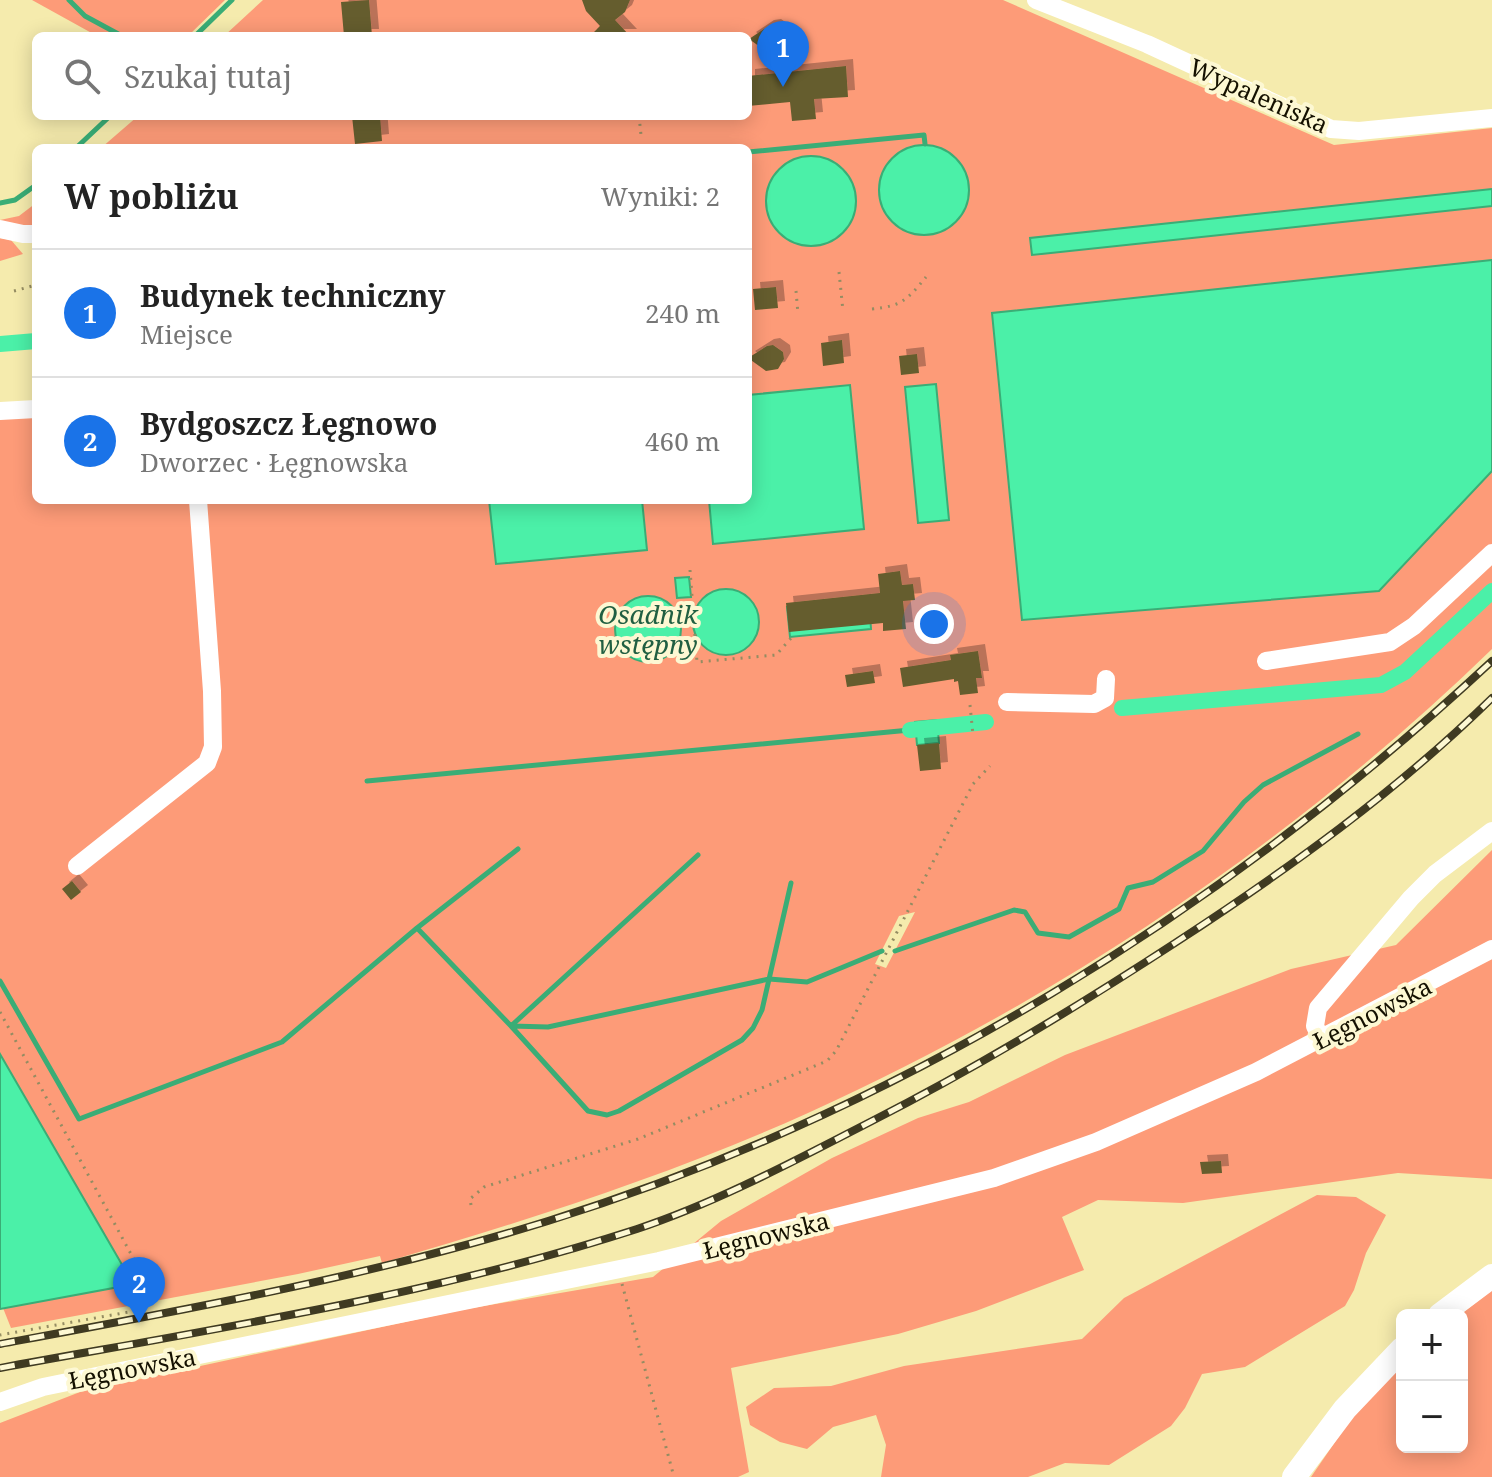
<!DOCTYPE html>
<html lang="pl">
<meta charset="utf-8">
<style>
body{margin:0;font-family:"Noto Serif",serif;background:#f2f2f2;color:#222}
.controls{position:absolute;right:24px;bottom:24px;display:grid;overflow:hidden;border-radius:12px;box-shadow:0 4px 20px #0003}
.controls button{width:72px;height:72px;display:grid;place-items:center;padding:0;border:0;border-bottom:2px solid #e0e0e0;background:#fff;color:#222;font:40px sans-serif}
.you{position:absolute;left:934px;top:624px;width:28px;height:28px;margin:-20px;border:6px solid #fff;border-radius:50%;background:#1a73e8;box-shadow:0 0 0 12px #1a73e833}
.badge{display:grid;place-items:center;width:52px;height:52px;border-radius:50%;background:#1a73e8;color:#fff;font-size:26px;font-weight:700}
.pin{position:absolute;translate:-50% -66px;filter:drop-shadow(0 2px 4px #0008)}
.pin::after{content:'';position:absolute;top:42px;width:28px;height:24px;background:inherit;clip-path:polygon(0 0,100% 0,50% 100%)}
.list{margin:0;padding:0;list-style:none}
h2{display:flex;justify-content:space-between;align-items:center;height:104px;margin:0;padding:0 32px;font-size:34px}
h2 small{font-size:26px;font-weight:400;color:#767676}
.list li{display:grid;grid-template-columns:52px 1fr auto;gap:24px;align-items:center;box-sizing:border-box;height:128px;padding:0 32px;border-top:2px solid #e0e0e0}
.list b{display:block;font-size:30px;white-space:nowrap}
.list p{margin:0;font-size:26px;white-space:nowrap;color:#767676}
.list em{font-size:26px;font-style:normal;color:#767676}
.icon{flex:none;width:44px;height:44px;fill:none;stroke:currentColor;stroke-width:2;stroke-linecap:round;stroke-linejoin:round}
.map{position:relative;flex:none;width:1492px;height:1477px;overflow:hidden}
.search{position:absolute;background:#fff;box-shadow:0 4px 20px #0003;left:32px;top:32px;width:720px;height:88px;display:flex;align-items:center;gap:20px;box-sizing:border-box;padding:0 28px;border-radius:12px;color:#767676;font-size:30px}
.panel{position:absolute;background:#fff;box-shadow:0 4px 20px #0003;left:32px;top:144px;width:720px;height:360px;border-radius:12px}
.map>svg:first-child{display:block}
.green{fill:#fd9b78;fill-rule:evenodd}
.water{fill:#4bf0a8;stroke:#3aad76;stroke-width:2}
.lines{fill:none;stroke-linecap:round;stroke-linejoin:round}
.stream{stroke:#3aad76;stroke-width:5}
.canal{stroke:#4bf0a8;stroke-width:16}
.building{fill:#655d2e;filter:url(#shadow)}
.path{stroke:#948c62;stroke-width:3;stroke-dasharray:2 6;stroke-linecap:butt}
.minor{stroke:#fff;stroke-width:18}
.major{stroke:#fff;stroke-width:24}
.rail-casing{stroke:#3f3a21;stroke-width:8}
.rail{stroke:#fdf8d3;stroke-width:5;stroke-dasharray:15;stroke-linecap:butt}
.labels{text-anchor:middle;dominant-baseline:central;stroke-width:8;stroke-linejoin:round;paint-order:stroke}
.street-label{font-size:24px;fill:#141000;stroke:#fdf8d3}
.water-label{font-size:26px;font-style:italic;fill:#215f42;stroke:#fdf8d3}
</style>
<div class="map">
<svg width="1492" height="1477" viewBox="0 0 1492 1477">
<defs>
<filter id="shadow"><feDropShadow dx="7" dy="-7" stdDeviation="0" flood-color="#0004"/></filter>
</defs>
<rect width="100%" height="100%" fill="#f5ebad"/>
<!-- green -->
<path class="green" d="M32 0H225L188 36H97Z
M263 0H1003L1334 145 1492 128V649C1293 842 1060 999 808 1113 671 1175 526 1221 382 1263L380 1256 298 1274 11 1328 3 1308 124 1286 128 1275 0 1053V417L36 415V500H748V148H101L138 116H748V36H224ZM915 912 886 968 875 964 899 916Z
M36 203V227L0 223V220L19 216Z
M0 238 11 240 23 254 0 261Z
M1492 850V1179L1398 1173 1183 1203 1098 1200 1062 1217 1084 1270 976 1311 898 1334 731 1368 749 1472 738 1477H0V1423L80 1392 461 1310 653 1277 721 1221 832 1158 918 1118 969 1102 1065 1055 1291 969 1396 945Z
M1317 1195 1356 1197 1386 1215 1366 1253 1354 1290 1345 1306 1245 1367 1202 1374 1185 1408 1171 1426 1109 1465 1065 1463 1028 1477H881L886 1445 876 1415 833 1427 807 1449 780 1442 750 1425 746 1407 774 1388 831 1386 904 1366 1082 1339 1124 1298Z
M1492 1290V1477H1311L1357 1410 1402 1366V1447H1462L1460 1315Z"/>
<!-- water -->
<path class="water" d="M879 190a45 45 0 1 1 90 0a45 45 0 1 1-90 0Z
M766 201a45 45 0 1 1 90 0a45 45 0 1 1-90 0Z
M1492 189V206L1032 255 1030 238Z
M1492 260V471L1379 591 1022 620 992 313Z
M936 384 949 520 918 523 905 387Z
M850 385 864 529 713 544 709 500H748V395Z
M489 500H642L647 550 496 564Z
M689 577 691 597 677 598 675 578Z
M693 622a33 33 0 1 1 66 0a33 33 0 1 1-66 0Z
M615 629a33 33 0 1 1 66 0a33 33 0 1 1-66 0Z
M869 599 871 629 790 637 787 607Z
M937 720 939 743 917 745 915 722Z
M0 1054 128 1275 124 1286 0 1309Z"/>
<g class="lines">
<!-- stream -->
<path class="stream" d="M69 0 85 16 122 36
M195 36 232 0
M76 148 110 116
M748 152 924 135 925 144
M0 203 15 200 36 185
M367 781 910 730
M698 855 511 1026 588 1111 607 1115 619 1111 742 1040 753 1028 762 1010 791 883
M417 928 518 849
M895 951 1014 910 1025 912 1038 933 1069 937 1119 909 1128 888 1153 882 1203 851 1244 802 1263 785 1358 734
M0 981 79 1119 282 1042 417 928 511 1026 548 1027 769 979 807 982 882 951"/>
<!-- canal -->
<path class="canal" d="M0 344 36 341
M1122 708 1381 685 1405 672 1492 591
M910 730 986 722"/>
</g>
<!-- building -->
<path class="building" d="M369 0 372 36H344L341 2Z
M582 0H630L625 12 615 20 630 36H590L600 26 586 11Z
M774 26 784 33V46L779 50 767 52 749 39 767 27Z
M846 66 848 97 814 99 816 119 792 121 790 102 748 106V76Z
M352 116H380L382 141 355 144Z
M776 287 778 308 755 310 753 289Z
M842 340 844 363 823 366 821 343Z
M773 345 783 352 784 359 778 369 766 371 748 358 767 346Z
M917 354 919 373 901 375 899 356Z
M900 571 902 585 913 584 915 600 903 601 906 629 883 631V623L789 632 786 603 880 593 878 574Z
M978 651 982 678H976L978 693 960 695 958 681 954 682V679L903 687 900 668 951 660 950 655Z
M873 671 875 683 847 687 845 675Z
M939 743 941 769 920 771 917 745Z
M72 881 81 892 71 900 62 889Z
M1221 1161 1222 1173 1202 1174 1200 1162Z"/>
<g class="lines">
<!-- path -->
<path class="path" d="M639 116 641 135
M839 272 843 311
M14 291 36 285
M796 291 798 314
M872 309C902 306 907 300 926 277
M690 570 697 662 776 655 792 637
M970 705 973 735
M0 1012 151 1291 140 1310 0 1335
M471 1205 470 1199 484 1187 638 1139 827 1061 836 1051 973 784 990 766
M622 1284 674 1477"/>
<!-- minor -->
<path class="minor" d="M1036 0 1147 44 1331 129 1359 131 1492 118
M0 229 23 234H36
M0 411 36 409
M1266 661 1390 642 1414 626 1492 553
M1007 702 1094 704 1105 698 1106 679
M77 866 207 763 213 747 212 691 198 500
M1321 1039 1315 1026 1318 1008 1411 898 1435 874 1492 831
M0 1402 43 1387 659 1261 994 1178 1096 1142 1256 1072 1492 949"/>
<!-- major -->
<path class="major" d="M1440 1315 1492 1276
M1294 1477 1345 1409 1402 1349"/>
<!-- rail casing -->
<g class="rail-casing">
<path id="rail" d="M0 1344C184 1310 368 1277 548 1221 901 1111 1222 912 1492 661
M0 1368C213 1329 430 1296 637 1229 718 1202 796 1160 872 1121 976 1068 1077 1007 1175 943 1287 870 1396 792 1492 698"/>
</g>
<!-- rail -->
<use href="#rail" class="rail"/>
</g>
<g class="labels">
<!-- street labels -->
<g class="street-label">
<text transform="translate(1259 95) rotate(24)">Wypaleniska</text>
<text transform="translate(1372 1013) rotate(-27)">Łęgnowska</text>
<text transform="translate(766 1235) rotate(-14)">Łęgnowska</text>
<text transform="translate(132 1368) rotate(-11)">Łęgnowska</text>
</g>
<!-- water labels -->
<g class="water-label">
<text x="648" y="614">Osadnik<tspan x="648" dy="30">wstępny</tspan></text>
</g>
</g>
</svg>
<div class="controls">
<button>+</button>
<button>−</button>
</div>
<div class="you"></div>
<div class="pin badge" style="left:783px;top:87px">1</div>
<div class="pin badge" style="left:139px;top:1323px">2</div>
<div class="search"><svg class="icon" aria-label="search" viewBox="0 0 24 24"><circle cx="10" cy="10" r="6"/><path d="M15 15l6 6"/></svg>Szukaj tutaj</div>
<section class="panel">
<h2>W pobliżu<small>Wyniki: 2</small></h2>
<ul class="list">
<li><span class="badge">1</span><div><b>Budynek techniczny</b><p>Miejsce</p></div><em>240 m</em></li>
<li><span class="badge">2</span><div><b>Bydgoszcz Łęgnowo</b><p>Dworzec · Łęgnowska</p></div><em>460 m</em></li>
</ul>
</section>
</div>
